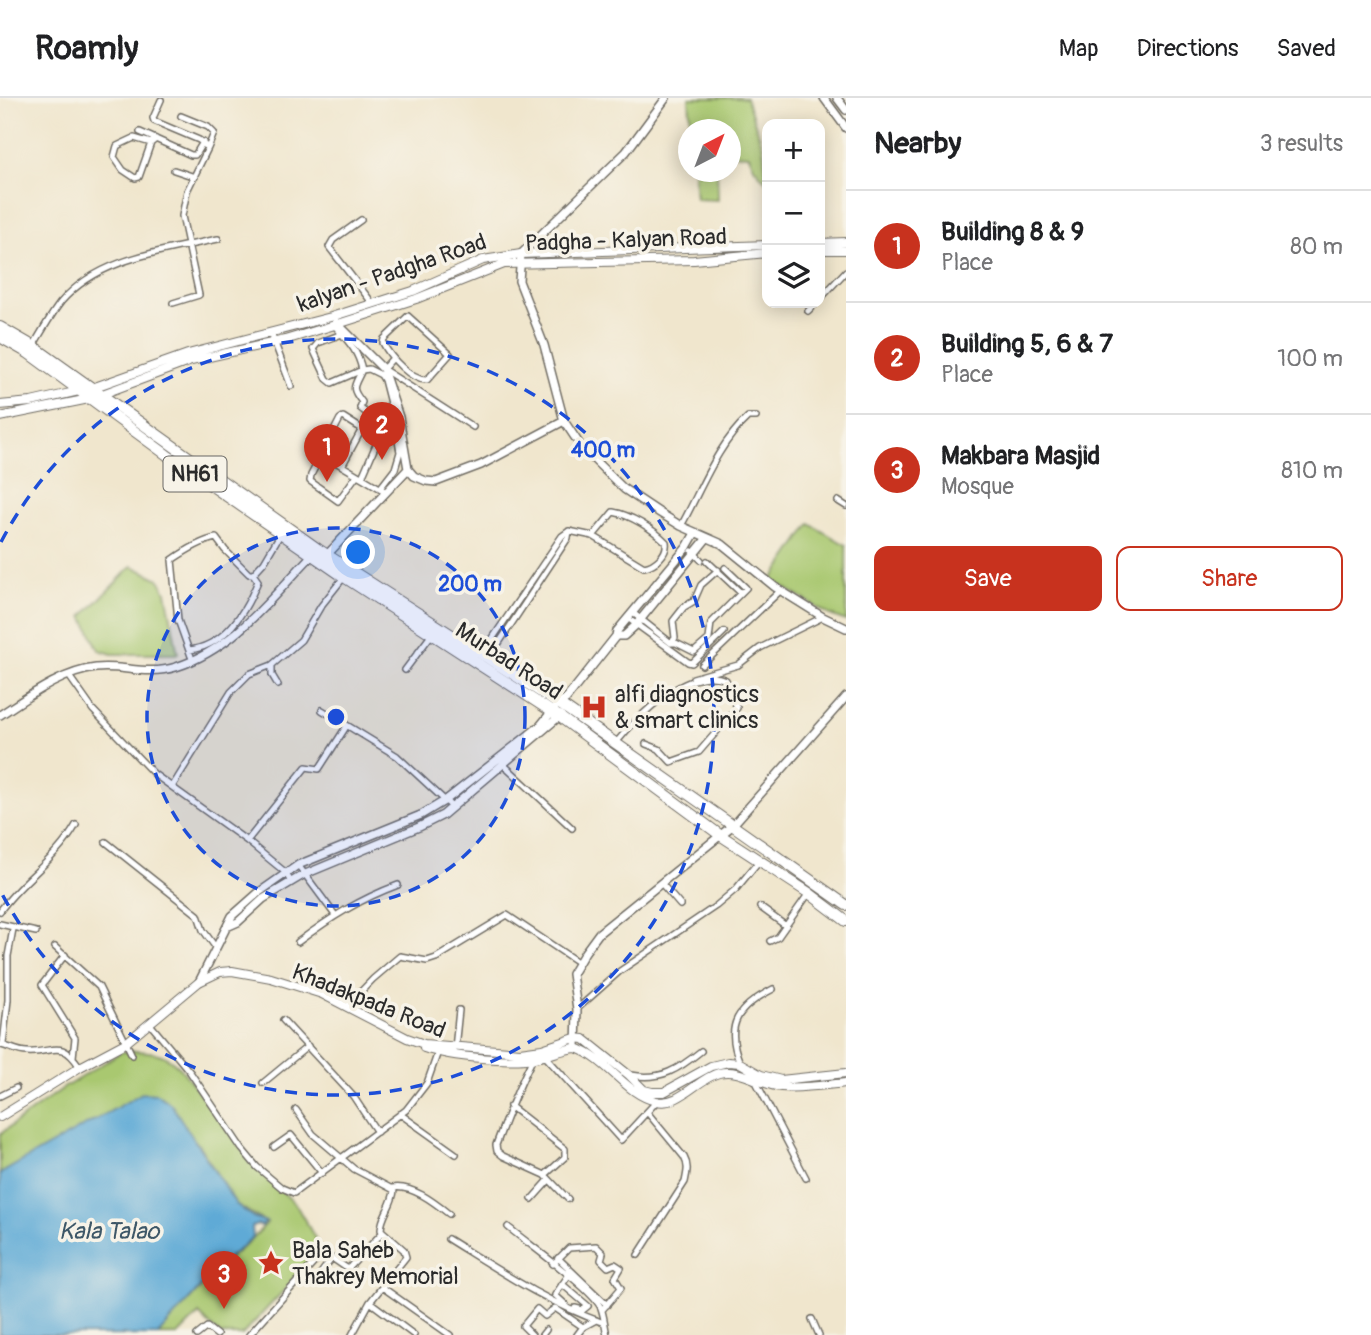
<!DOCTYPE html>
<meta charset="utf-8">
<style>
body{margin:0;font-family:Pangolin,sans-serif;background:#f2f2f2;color:#202124}
.controls{position:absolute;right:21px;top:21px;display:grid;overflow:hidden;border-radius:14px;box-shadow:0 4px 18px #0003}
.controls button{width:63px;height:63px;display:grid;place-items:center;padding:0;border:0;border-bottom:2px solid #e0e0e0;background:#fff;color:#202124;font:35px sans-serif}
.compass{position:absolute;left:678px;top:21px;width:63px;height:63px;border-radius:50%;background:#fff;box-shadow:0 4px 18px #0003;rotate:42deg}
.you{position:absolute;left:359px;top:455px;width:24px;height:24px;margin:-18px;border:5px solid #fff;border-radius:50%;background:#1a73e8;box-shadow:0 0 0 10px #1a73e833}
.badge{display:grid;place-items:center;width:46px;height:46px;border-radius:50%;background:#c8321e;color:#fff;font-size:23px;font-weight:700}
.pin{position:absolute;translate:-50% -58px;filter:drop-shadow(0 2px 4px #0008)}
.pin::after{content:'';position:absolute;top:37px;width:24px;height:21px;background:inherit;clip-path:polygon(0 0,100% 0,50% 100%)}
.list{margin:0;padding:0;list-style:none}
h2{display:flex;justify-content:space-between;align-items:center;height:91px;margin:0;padding:0 28px;font-size:30px}
h2 small{font-size:23px;font-weight:400;color:#757577}
.list li{display:grid;grid-template-columns:46px 1fr auto;gap:21px;align-items:center;box-sizing:border-box;height:112px;padding:0 28px;border-top:2px solid #e0e0e0}
.list b{display:block;font-size:26px;white-space:nowrap}
.list p{margin:0;font-size:23px;white-space:nowrap;color:#757577}
.list em{font-size:23px;font-style:normal;color:#757577}
.actions{display:flex;gap:14px;padding:21px 28px}
.actions a{flex:1;padding:16px 0;border:2px solid #c8321e;border-radius:14px;text-align:center;font-size:24px;color:#c8321e}
.actions .main{background:#c8321e;color:#fff}
.icon{flex:none;width:38px;height:38px;fill:none;stroke:currentColor;stroke-width:2;stroke-linecap:round;stroke-linejoin:round}
.map{position:relative;flex:none;width:846px;height:1237px;overflow:hidden}
header{display:flex;align-items:center;gap:42px;box-sizing:border-box;height:98px;padding:0 35px;background:#fff;border-bottom:2px solid #e0e0e0}
header strong{font-size:33px}
nav{display:flex;gap:38px;margin-inline-start:auto;font-size:24px}
main{display:flex}
aside{flex:1;background:#fff}
.map>svg:first-child{display:block}
.green{fill:#a9c870;stroke:#6a7a4e;stroke-width:2}
.water{fill:#5eaad6;stroke:#446a80;stroke-width:2}
.lines{fill:none;stroke-linecap:round;stroke-linejoin:round}
.minor-casing{stroke:#706c64;stroke-width:8}
.tertiary-casing{stroke:#706c64;stroke-width:10}
.secondary-casing{stroke:#706c64;stroke-width:10}
.trunk-casing{stroke:#706c64;stroke-width:12}
.minor{stroke:#fff;stroke-width:5}
.tertiary{stroke:#fff;stroke-width:7}
.secondary{stroke:#fff;stroke-width:8}
.trunk{stroke:#fff;stroke-width:10}
.ring{fill:none;stroke:#1d4ed8;stroke-width:3.5;stroke-dasharray:12 9}
.labels{text-anchor:middle;dominant-baseline:central;stroke-width:7;stroke-linejoin:round;paint-order:stroke}
.shield{fill:#f7f3e8;stroke:#686764;stroke-width:2}
.shield-label{font-size:21px;font-weight:bold;fill:#2b2b2b}
.street-label{font-size:23px;fill:#2b2b2b;stroke:#f7f3e8}
.poi-label{font-size:23px;fill:#2b2b2b;stroke:#f7f3e8;text-anchor:start}
.water-label{font-size:24px;font-style:italic;fill:#3d5767;stroke:#f7f3e8}
.centre{fill:#1d4ed8;stroke:#f7f3e8;stroke-width:3.5}
.ring-label{font-size:21px;text-anchor:middle;font-weight:bold;fill:#1d4ed8;stroke:#f7f3e8;stroke-width:7;stroke-linejoin:round;paint-order:stroke}
</style>
<header>
<strong>Roamly</strong>
<nav><a>Map</a><a>Directions</a><a>Saved</a></nav>
</header>
<main>
<div class="map">
<svg width="846" height="1237" viewBox="0 0 846 1237">
<rect width="100%" height="100%" fill="#f7f3e8"/>
<filter id="ink" filterUnits="userSpaceOnUse"><feTurbulence type="fractalNoise" baseFrequency=".0143" numOctaves="2"/><feDisplacementMap in="SourceGraphic" scale="14" xChannelSelector="R" yChannelSelector="G"/><feConvolveMatrix kernelMatrix="1 2 1 2 8 2 1 2 1" color-interpolation-filters="sRGB"/></filter>
<filter id="wash" filterUnits="userSpaceOnUse"><feTurbulence type="fractalNoise" baseFrequency=".00686" numOctaves="4" result="noise"/><feDisplacementMap in="SourceGraphic" scale="28" xChannelSelector="R" yChannelSelector="G"/><feGaussianBlur stdDeviation="1.57" result="paint"/><feColorMatrix in="noise" values="0 0 0 0 0 0 0 0 0 0 0 0 0 0 0 0 0 1.4 0 .05"/><feComposite in="paint" operator="in"/></filter>
<g filter="url(#wash)">
<rect width="100%" height="100%" fill="#f0e6cd"/>
<!-- green -->
<path class="green" d="M689 0H746L763 49 767 85 754 69 749 57 731 56 730 32 691 31Z
M694 74H717L718 102 696 101Z
M810 426 846 447V523L828 516 772 482Z
M132 468 159 481 166 494 178 556H112L99 552 83 518Z
M136 953C156 954 167 956 181 971L253 1064 296 1107 322 1152 242 1237H220L199 1216 178 1237H157L217 1172 252 1141 267 1125 236 1106 198 1046 142 995C95 1023 47 1048 0 1076V1036L62 991 107 963 121 954Z"/>
<!-- water -->
<path class="water" d="M142 995 157 996 171 1006 236 1106 253 1119 266 1124 262 1128 257 1126 252 1129 253 1139 221 1166 158 1237H0V1076C47 1048 95 1023 142 995Z"/>
</g>
<g filter="url(#ink)">
<g class="lines">
<!-- minor casing -->
<g class="minor-casing">
<path id="minor" d="M161 2 153 20 154 23 199 42 208 50 187 93 182 118 199 197 173 205
M181 18 208 29 214 35 208 50
M140 34 191 57H195L203 44
M151 45 134 40 117 48 114 59 123 72 135 80 139 79 151 45 156 41
M174 72 195 79
M361 122 333 142 329 149 373 206
M820 201 846 173
M808 213 816 205
M408 218 450 256 427 282C411 283 390 259 383 245L384 241Z
M334 227C347 242 358 252 362 272L332 285 327 281 313 251 318 245 342 236
M271 235 291 288
M32 250C41 235 50 218 61 204 99 159 165 153 218 141
M393 260 383 271 473 329
M362 331 343 319 340 321 322 356 383 392
M366 333 370 318 360 310 362 304C350 289 354 289 362 272L369 271 381 277 384 282 394 321 400 354 395 371 381 389
M322 356 311 377 310 383 338 403 357 377
M342 368 362 331 378 342 362 379
M838 403 846 408
M681 428C701 392 717 347 748 319H756
M692 453 701 462
M707 463 741 495
M633 515 671 545H676L694 554 709 541 711 525 746 490 725 470
M629 521 688 564 692 565 724 534
M671 545 675 540 673 523 684 509 694 503 701 487 718 472
M189 552C225 548 246 513 258 483L253 476
M482 556 562 438 569 433 593 438 644 469C655 467 668 456 666 444 653 431 631 417 613 414L593 438
M489 560 568 440 569 433
M192 561 178 522 172 462C185 453 201 443 216 440L225 452 249 476H253L264 464 281 435
M702 567 780 493
M405 572 432 536
M69 578 93 612 154 676 247 743 285 774 291 784
M693 580 738 567 760 550 823 519
M278 587 272 577V567L301 542 321 508 344 479
M322 612 397 658 452 709
M615 646C636 620 689 566 726 582L737 610 699 654 671 664 659 651 646 646
M502 665 572 730
M172 689 231 594 249 576 272 567
M247 743 306 669 319 671 346 629
M106 744 198 817 203 832 216 850
M298 767 335 817
M661 785 680 807
M760 809 786 828
M0 813C24 779 55 764 76 727
M0 826 36 834
M770 843 778 839 809 795
M298 844C330 820 360 801 398 787
M55 849 99 889 132 957
M65 857 42 887 75 940 73 959
M346 909 373 881 400 858 427 863 436 860 507 817 579 865
M577 911 620 873 716 808 736 791 759 763
M283 922 353 998 377 1034
M150 926 190 974 242 1051 257 1069 282 1090 294 1095 406 1012 427 985 439 951
M3 946 8 902V858L13 831
M0 947C9 948 17 954 27 954 53 956 60 939 80 969
M455 950 459 912
M545 958 621 1042 658 1002
M740 965C724 926 738 909 773 891
M631 977C661 983 679 971 701 953
M754 980 806 1080
M263 985 308 948
M0 998 16 990
M510 1008 565 1051V1059L545 1077 503 1058 497 1053 496 1047C507 1017 519 988 533 960
M296 1012 313 1036 354 1071 394 1092C393 1108 381 1117 381 1132L404 1152 406 1159 370 1204 352 1237
M400 1016 456 1056
M274 1049 291 1037 322 1075
M545 1077 568 1101
M392 1090C411 1086 434 1104 449 1116
M532 1101 549 1082
M508 1129C527 1145 592 1191 601 1210 604 1218 605 1229 607 1237
M448 1141C498 1172 547 1205 604 1225
M638 1157 685 1084C687 1074 689 1068 684 1059L647 1014
M558 1160 607 1207
M553 1166 569 1150 596 1148 603 1155 601 1162 608 1169 615 1166 621 1170 615 1180 621 1190 602 1212
M321 1175 332 1160 348 1171 383 1134
M562 1186 588 1208 583 1212 575 1210
M382 1189 450 1237
M370 1204 414 1237
M566 1207 555 1197 568 1178
M812 1221 819 1237
M197 1237 207 1229 217 1237
M249 1237 321 1157
M532 1237 523 1228 537 1211 545 1218 555 1210 583 1229
M542 1237 546 1232
M577 1237 583 1229 596 1222"/>
</g>
<!-- tertiary casing -->
<g class="tertiary-casing">
<path id="tertiary" d="M666 0 626 54 521 156 519 183 544 247 564 323 582 350 624 391 660 415 681 428 722 446 775 489 823 519 846 530
M824 0 846 30
M837 0 846 12
M408 371 414 378 426 383 436 384 481 367 564 323
M324 460 408 371 399 319 383 271 336 224
M616 538H624L636 527 707 440
M0 617C28 599 61 574 96 570 123 567 146 578 176 569 236 550 273 497 315 454
M229 828 238 824 263 801 303 777 419 729 443 717 561 617
M199 884 232 818 258 795 298 767 421 717 446 702 540 628 558 606 566 601 616 538 617 533 687 449 695 435
M576 950 577 911 572 876 585 854 599 835 732 728 846 599"/>
</g>
<!-- secondary casing -->
<g class="secondary-casing">
<path id="secondary" d="M820 145 846 144
M820 152H846
M0 307 31 304 92 290 188 256 331 219 413 193 483 162 521 156 767 147
M0 319 89 301 191 263 285 242 338 226 416 201 504 166 694 162 767 155
M424 950C451 959 511 965 539 959 551 957 563 951 576 950 608 961 626 997 656 1003 679 1009 698 980 719 975 741 970 760 987 781 989 802 991 825 987 846 985
M0 1019 80 969 127 944 199 884 220 874 232 873 271 880 322 896 407 940 424 946 520 954 542 951 575 940 584 941 629 977 644 992 652 994H664L711 968 728 964 740 965 761 977 781 982 846 975"/>
</g>
<!-- trunk casing -->
<g class="trunk-casing">
<path id="trunk" d="M0 229 33 248 318 451 564 609 846 807
M0 239 28 255 167 357 344 479 560 619 720 737 809 795 846 823"/>
</g>
<!-- minor -->
<use href="#minor" class="minor"/>
<!-- tertiary -->
<use href="#tertiary" class="tertiary"/>
<!-- secondary -->
<use href="#secondary" class="secondary"/>
<!-- trunk -->
<use href="#trunk" class="trunk"/>
</g>
</g>
<!-- distance rings -->
<circle cx="336" cy="619" r="189" fill="#1d4ed8" fill-opacity=".12"/>
<g class="ring">
<circle cx="336" cy="619" r="189"/>
<path d="M1 444A378 378 0 1 1 1 794"/>
</g>
<!-- icons -->
<defs>
<g id="hospital-bare" transform="scale(2.1)"><path d="M-5-5h3v3.5h4V-5h3V5h-3V1.5h-4V5h-3Z" fill="#c8321e" stroke="#f7f3e8" stroke-width="2.5" paint-order="stroke"/></g>
<g id="sight-bare" transform="scale(2.1)"><path d="M0-6L1.8-2.2L6-1.7L2.9 1.2L3.7 5.4L0 3.3L-3.7 5.4L-2.9 1.2L-6-1.7L-1.8-2.2Z" fill="#c8321e" stroke="#f7f3e8" stroke-width="2.5" paint-order="stroke"/></g>
</defs>
<g fill-rule="evenodd">
<use href="#hospital-bare" x="594" y="609"/>
<use href="#sight-bare" x="271" y="1165"/>
</g>
<g class="labels">
<!-- shield labels -->
<rect class="shield" x="163.5" y="358.5" width="63" height="35" rx="5"/>
<g class="shield-label">
<text x="195" y="376">NH61</text>
</g>
<!-- street labels -->
<g class="street-label">
<text transform="translate(626 142) rotate(-2)">Padgha - Kalyan Road</text>
<text transform="translate(392 175) rotate(-19)">kalyan - Padgha Road</text>
<text transform="translate(509 563) rotate(33)">Murbad Road</text>
<text transform="translate(369 903) rotate(22)">Khadakpada Road</text>
</g>
<!-- poi labels -->
<g class="poi-label">
<text x="615" y="596">alfi diagnostics<tspan x="615" dy="26">&amp; smart clinics</tspan></text>
<text x="292" y="1152">Bala Saheb<tspan x="292" dy="26">Thakrey Memorial</tspan></text>
</g>
<!-- water labels -->
<g class="water-label">
<text x="109" y="1133">Kala Talao</text>
</g>
</g>
<circle cx="336" cy="619" r="10" class="centre"/>
<g class="ring-label">
<text x="603" y="359">400 m</text>
<text x="470" y="493">200 m</text>
</g>
</svg>
<div class="controls">
<button>+</button>
<button>−</button>
<button><svg class="icon" aria-label="layers" viewBox="0 0 24 24"><path d="M12 4l9 5-9 5-9-5zM3 14l9 5 9-5"/></svg></button>
</div>
<svg class="compass" viewBox="-18 -18 36 36"><path d="M0-13l5 13h-10z" fill="#e53935"/><path d="M0 13l5-13h-10z" fill="#757577"/></svg>
<div class="you"></div>
<div class="pin badge" style="left:327px;top:384px">1</div>
<div class="pin badge" style="left:382px;top:362px">2</div>
<div class="pin badge" style="left:224px;top:1211px">3</div>
</div>
<aside>
<h2>Nearby<small>3 results</small></h2>
<ul class="list">
<li><span class="badge">1</span><div><b>Building 8 &amp; 9</b><p>Place</p></div><em>80 m</em></li>
<li><span class="badge">2</span><div><b>Building 5, 6 &amp; 7</b><p>Place</p></div><em>100 m</em></li>
<li><span class="badge">3</span><div><b>Makbara Masjid</b><p>Mosque</p></div><em>810 m</em></li>
</ul>
<div class="actions"><a class="main">Save</a><a>Share</a></div>
</aside>
</main>
